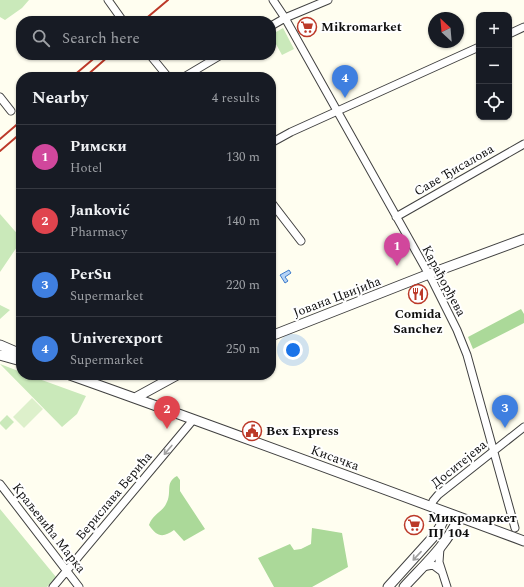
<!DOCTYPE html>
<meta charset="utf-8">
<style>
body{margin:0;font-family:Spectral,serif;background:#242831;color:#f1f3f6}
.controls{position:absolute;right:12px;top:12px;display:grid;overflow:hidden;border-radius:8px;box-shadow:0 1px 3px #0004}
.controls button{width:36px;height:36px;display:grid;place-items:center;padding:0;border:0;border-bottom:1px solid #363941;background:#171b24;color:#f1f3f6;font:20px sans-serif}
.compass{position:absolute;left:428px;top:12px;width:36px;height:36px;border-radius:50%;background:#171b24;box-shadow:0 1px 3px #0004;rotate:334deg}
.you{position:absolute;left:293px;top:350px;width:14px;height:14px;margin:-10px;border:3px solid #fff;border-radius:50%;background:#1a73e8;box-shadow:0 0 0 6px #1a73e833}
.badge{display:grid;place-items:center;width:26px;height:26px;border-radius:50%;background:#bc3928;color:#fff;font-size:13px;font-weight:700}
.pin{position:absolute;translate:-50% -33px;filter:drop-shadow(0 1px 2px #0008)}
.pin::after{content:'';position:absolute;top:21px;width:14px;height:12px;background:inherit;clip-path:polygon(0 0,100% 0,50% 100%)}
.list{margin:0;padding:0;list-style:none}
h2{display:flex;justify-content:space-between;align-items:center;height:52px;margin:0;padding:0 16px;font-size:17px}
h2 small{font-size:13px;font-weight:400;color:#9ea1a6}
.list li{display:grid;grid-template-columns:26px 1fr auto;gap:12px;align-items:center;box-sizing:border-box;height:64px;padding:0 16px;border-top:1px solid #363941}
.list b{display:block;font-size:15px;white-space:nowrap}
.list p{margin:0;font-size:13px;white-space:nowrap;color:#9ea1a6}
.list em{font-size:13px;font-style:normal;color:#9ea1a6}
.icon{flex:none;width:22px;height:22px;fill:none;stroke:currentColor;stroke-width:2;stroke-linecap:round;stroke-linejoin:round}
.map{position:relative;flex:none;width:524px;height:587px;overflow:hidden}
.search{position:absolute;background:#171b24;box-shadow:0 1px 3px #0004;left:16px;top:16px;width:260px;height:44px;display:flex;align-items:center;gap:10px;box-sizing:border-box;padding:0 14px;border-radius:16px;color:#9ea1a6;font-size:15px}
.panel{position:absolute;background:#171b24;box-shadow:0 1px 3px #0004;left:16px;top:72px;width:260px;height:308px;border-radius:16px}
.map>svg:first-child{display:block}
.green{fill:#cae9ba}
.forest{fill:#abd999}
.pitch{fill:#ddf0cb}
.water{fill:#b5d3f5;stroke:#3d7bcb}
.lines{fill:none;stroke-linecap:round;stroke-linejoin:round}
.minor-casing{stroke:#414141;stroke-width:9}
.tertiary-casing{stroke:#414141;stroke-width:11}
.minor{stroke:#fff;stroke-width:7}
.tertiary{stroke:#fff;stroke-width:9}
.rail{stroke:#bc3928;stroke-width:2}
.oneway{stroke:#9f9f9f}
.labels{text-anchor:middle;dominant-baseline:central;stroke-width:4;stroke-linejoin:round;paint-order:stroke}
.poi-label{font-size:13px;font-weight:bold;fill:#0e0e0e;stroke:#fff;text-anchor:start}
.street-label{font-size:13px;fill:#0e0e0e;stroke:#fff}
</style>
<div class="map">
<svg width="524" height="587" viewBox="0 0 524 587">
<rect width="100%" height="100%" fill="#fffef0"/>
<!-- green -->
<path class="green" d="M0 0H29L22 8 5 20 0 17Z
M283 28 294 49 282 55 271 35Z
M0 214 21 238V241L0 272Z
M0 305 10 310 0 319Z
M0 364 21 372V375H28L86 396 77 414 62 427Z
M7 415 14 422 6 430 0 424V422Z
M0 509 56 577 47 587H0Z"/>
<!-- forest -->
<path class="forest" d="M521 309 524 314V323L473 349 468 337Z
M177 476 180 480V491L205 529 184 541 174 530C163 538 157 537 149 525 152 515 162 512 166 504 173 492 164 483 177 476Z
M312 528 342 533 348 567 312 587H274L258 558 290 544 294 550 301 549 311 544Z"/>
<!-- pitch -->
<path class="pitch" d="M32 398 43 409 24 428 13 417Z"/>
<!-- water -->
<path class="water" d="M289 270 291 273 285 277 288 281 285 283 280 275Z"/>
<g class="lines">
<!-- minor casing -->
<g class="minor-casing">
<path id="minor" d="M108 0 123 21
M273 0 285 18 432 280 457 330 467 355 515 528
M271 26 285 18 328 0
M509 34 524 27
M150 55 168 77
M184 77 221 55
M0 97 11 111
M271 143 291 132 479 47
M271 202 301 241
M396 217 524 144
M0 484 79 587
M431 507 433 501 438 495 524 427
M440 548 439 562 447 587
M422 567 433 565 441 571
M53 587 193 420"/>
</g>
<!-- tertiary casing -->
<g class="tertiary-casing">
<path id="tertiary" d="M271 336 429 274 524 239
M0 345 21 354
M0 355 21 361
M70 375C222 429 373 485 524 541
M135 398 177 375
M388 587 435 535 440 527 447 513
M404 587C424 565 447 545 459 517"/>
</g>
<!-- minor -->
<use href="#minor" class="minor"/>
<!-- tertiary -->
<use href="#tertiary" class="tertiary"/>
<!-- rail -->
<path class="rail" d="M143 21 168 0
M72 77 98 55
M85 77 110 55
M0 139 21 121
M0 151 21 133"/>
</g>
<!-- one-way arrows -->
<defs><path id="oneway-shaft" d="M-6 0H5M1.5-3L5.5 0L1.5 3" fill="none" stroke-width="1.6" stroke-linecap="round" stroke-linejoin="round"/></defs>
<g class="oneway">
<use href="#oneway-shaft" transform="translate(168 450) rotate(130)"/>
<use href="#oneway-shaft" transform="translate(417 556) rotate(133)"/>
</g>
<!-- icons -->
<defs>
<g id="supermarket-ring" transform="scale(1)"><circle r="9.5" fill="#fff" stroke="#bc3928" stroke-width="1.5"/><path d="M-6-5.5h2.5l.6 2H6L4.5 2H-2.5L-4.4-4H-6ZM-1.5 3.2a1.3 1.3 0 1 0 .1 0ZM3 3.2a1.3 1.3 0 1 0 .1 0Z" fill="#bc3928"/></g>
<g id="restaurant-ring" transform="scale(1)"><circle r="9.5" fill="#fff" stroke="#bc3928" stroke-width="1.5"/><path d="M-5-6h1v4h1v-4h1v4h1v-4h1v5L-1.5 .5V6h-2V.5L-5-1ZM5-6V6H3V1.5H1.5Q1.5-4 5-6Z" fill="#bc3928"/></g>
<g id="civic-ring" transform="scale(1)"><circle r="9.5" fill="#fff" stroke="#bc3928" stroke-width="1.5"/><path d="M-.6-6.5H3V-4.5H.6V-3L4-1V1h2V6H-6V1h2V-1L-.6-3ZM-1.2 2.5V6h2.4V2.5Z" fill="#bc3928"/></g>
</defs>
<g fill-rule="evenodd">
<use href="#supermarket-ring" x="307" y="27"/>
<use href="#restaurant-ring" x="418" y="294"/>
<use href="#civic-ring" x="252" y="431"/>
<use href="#supermarket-ring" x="414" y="525"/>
</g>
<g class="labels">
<!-- poi labels -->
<g class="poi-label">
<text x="321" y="27">Mikromarket</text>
<text x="418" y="314" text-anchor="middle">Comida<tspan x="418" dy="15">Sanchez</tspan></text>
<text x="266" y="431">Bex Express</text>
<text x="428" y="518">Микромаркет<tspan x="428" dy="15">ПЈ 104</tspan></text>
</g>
<!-- street labels -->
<g class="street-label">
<text transform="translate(454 170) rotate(-30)">Саве Ђисалова</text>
<text transform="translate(444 281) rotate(62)">Карађорђева</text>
<text transform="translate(337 297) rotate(-21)">Јована Цвијића</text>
<text transform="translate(335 458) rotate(20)">Кисачка</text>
<text transform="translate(459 464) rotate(-39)">Доситејева</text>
<text transform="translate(114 496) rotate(-50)">Берислава Берића</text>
<text transform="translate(49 528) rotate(52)">Краљевића Марка</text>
</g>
</g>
</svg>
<div class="controls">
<button>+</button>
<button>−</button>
<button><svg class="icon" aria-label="locate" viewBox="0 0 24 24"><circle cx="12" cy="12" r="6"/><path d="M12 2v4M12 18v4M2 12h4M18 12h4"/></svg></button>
</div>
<svg class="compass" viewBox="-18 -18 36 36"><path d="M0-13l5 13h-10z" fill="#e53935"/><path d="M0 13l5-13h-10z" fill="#9ea1a6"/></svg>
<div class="you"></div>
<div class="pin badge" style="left:397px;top:266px;background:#d1479c">1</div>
<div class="pin badge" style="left:167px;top:429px;background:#e0444e">2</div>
<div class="pin badge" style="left:505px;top:428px;background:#3f7fe0">3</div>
<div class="pin badge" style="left:345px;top:98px;background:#3f7fe0">4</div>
<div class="search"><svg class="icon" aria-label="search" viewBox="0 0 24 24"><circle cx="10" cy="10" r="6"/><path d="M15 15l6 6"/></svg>Search here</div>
<section class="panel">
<h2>Nearby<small>4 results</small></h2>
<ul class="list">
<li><span class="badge" style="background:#d1479c">1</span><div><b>Римски</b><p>Hotel</p></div><em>130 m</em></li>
<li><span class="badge" style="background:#e0444e">2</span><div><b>Janković</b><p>Pharmacy</p></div><em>140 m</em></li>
<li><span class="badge" style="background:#3f7fe0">3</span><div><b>PerSu</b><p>Supermarket</p></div><em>220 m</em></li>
<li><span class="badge" style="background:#3f7fe0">4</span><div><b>Univerexport</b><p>Supermarket</p></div><em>250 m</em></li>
</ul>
</section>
</div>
